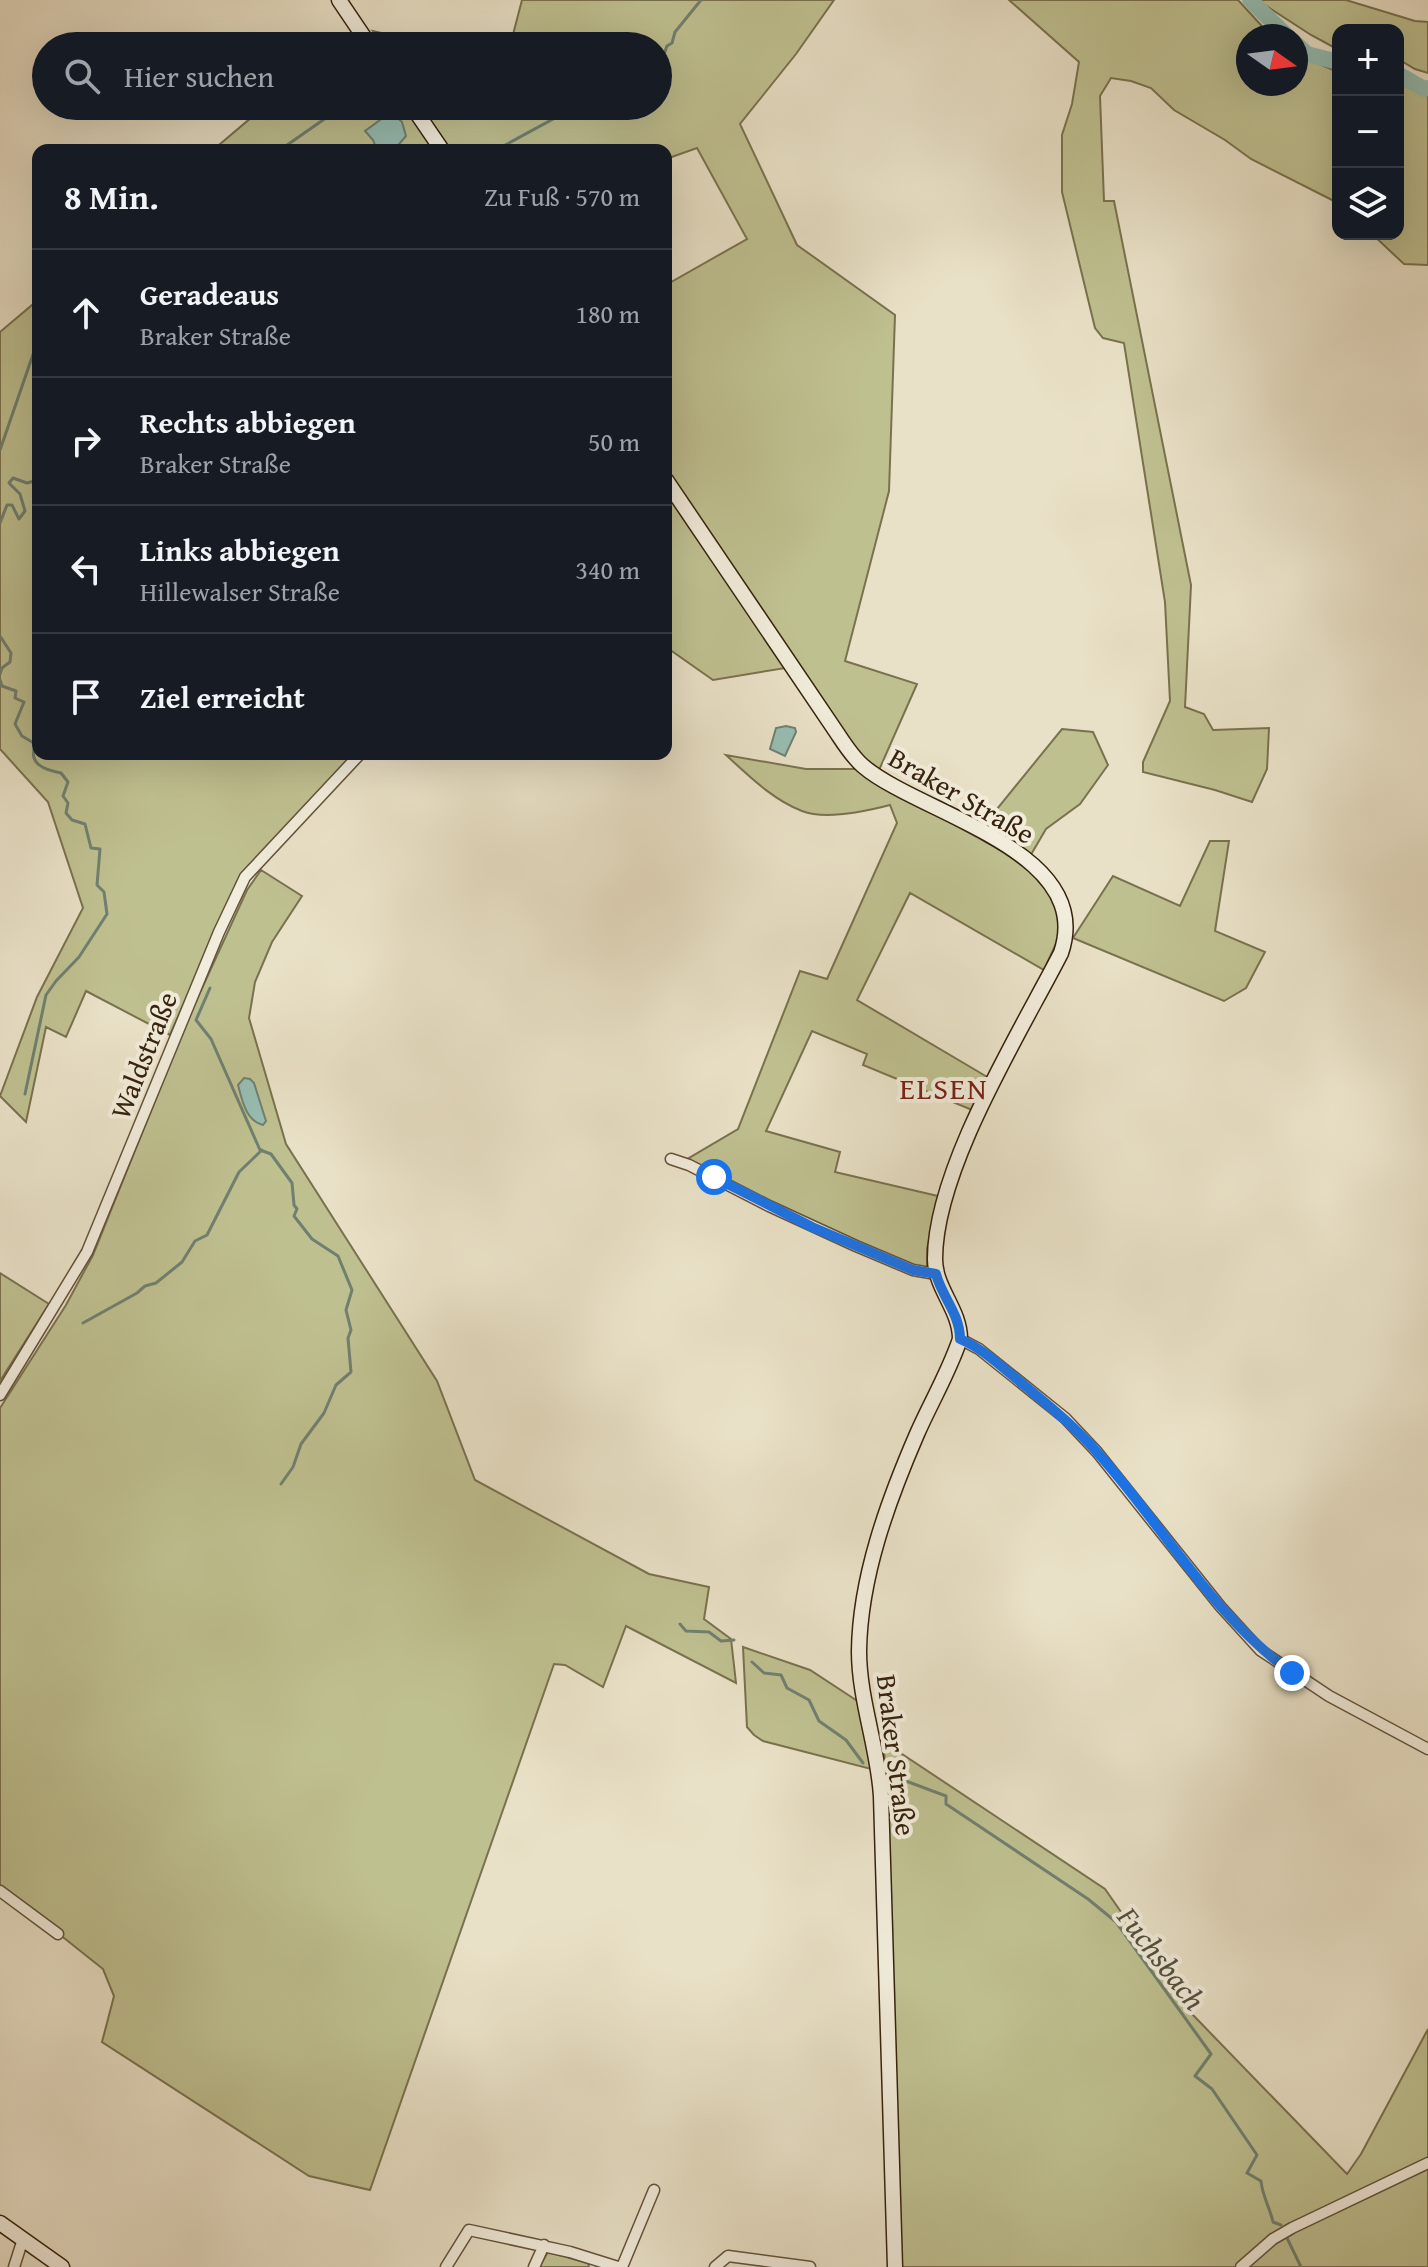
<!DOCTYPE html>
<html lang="de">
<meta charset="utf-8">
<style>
body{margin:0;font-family:"Gentium Book Plus",serif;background:#242831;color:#f1f3f6}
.controls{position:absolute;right:24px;top:24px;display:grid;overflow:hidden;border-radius:16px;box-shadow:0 8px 32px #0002}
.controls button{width:72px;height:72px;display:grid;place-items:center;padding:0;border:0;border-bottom:2px solid #363941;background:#171b24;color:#f1f3f6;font:40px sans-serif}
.compass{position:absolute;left:1236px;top:24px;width:72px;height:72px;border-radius:50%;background:#171b24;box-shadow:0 8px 32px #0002;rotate:104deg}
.stop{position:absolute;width:24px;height:24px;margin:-18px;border:6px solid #1a73e8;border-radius:50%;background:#fff}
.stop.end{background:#1a73e8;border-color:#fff;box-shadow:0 2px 8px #0008}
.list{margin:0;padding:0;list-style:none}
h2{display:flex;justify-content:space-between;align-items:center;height:104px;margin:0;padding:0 32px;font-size:34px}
h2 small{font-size:26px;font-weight:400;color:#9ea1a6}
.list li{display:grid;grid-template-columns:52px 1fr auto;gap:24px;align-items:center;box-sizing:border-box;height:128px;padding:0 32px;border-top:2px solid #363941}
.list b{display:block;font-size:30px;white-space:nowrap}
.list p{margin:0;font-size:26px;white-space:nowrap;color:#9ea1a6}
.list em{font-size:26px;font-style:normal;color:#9ea1a6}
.icon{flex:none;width:44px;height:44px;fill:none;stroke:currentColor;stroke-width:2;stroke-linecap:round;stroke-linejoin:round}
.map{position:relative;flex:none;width:1428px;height:2267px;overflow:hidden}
.search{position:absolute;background:#171b24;box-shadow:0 8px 32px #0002;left:32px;top:32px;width:640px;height:88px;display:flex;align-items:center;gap:20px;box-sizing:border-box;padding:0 28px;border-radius:44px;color:#9ea1a6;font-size:30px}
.panel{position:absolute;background:#171b24;box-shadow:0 8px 32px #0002;left:32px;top:144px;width:640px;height:616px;border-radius:16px}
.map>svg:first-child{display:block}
.green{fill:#bfc090;stroke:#7a714e;stroke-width:2}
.water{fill:#97beb3;stroke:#708070;stroke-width:2}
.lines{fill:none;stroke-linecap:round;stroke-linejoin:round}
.stream{stroke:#708070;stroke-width:3}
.river{stroke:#97beb3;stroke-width:16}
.minor-casing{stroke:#63523b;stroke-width:13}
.secondary-casing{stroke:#36220c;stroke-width:17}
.minor{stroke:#f1ecdb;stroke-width:10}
.secondary{stroke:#f1ecdb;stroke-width:14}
.route{stroke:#1a73e8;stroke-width:10}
.labels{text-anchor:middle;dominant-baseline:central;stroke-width:8;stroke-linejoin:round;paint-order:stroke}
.street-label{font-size:28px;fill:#36220c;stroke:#f1ecdb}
.neighbourhood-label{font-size:30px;letter-spacing:2px;fill:#7a1f14;stroke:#f1ecdb}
.water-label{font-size:30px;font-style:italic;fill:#53513e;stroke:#f1ecdb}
</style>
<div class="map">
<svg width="1428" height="2267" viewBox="0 0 1428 2267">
<rect width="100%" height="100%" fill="#e9e1c7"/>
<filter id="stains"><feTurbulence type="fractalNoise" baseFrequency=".0025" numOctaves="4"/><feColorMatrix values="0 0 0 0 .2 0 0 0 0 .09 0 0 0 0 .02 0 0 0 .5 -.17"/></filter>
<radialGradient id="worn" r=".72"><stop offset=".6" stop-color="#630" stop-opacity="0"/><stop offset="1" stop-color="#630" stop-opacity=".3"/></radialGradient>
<!-- green -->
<path class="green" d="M522 0H834L796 54 740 124 797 245 895 315 889 491 845 661 917 684 879 770 904 797 1006 853 1030 871 1052 896 1057 906 1059 937 1044 970 910 893 857 1000 989 1078 972 1110 863 1065 867 1054 812 1031 766 1131 840 1152 835 1172 938 1196 927 1249V1268L909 1265 684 1161 738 1129 800 971 827 979 897 823 890 805C867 811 825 820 802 811 773 800 749 776 726 755L806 769H861L785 668 713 680 666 647V285L747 239 697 148 666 159V150H213L265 106H658V46H510Z
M1009 0H1238L1271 36H1248V84H1296V54L1338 72V203L1251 159 1225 140 1174 110 1151 88 1131 81 1111 78 1100 96 1104 201H1114L1191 585 1185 707 1204 714 1213 730 1269 728 1267 769 1252 802 1215 790 1143 772V762L1170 701 1165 602 1124 343 1103 338 1095 328 1062 192V135L1072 104 1079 62Z
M1257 0H1346L1415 21 1428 22V73L1415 69 1398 59V30H1338L1337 49 1311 35Z
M373 31 435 46H384Z
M1398 81 1428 96V265L1404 264 1372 234H1398Z
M38 300V754H357L238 880 170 1035 86 991 66 1037 46 1027 26 1122 0 1096 37 997 83 908 48 802 0 749V332Z
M1062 729 1093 732 1108 765 1080 804 1046 829 1029 858 984 825Z
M1210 841H1229L1215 931 1265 952 1246 988 1224 1001 1073 938 1113 876 1180 906Z
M261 870 302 896 272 942 255 982 249 1018 286 1144 437 1381 475 1480 649 1574 709 1587 704 1619 731 1639 736 1683 626 1626 603 1687 565 1665 554 1664 370 2190 309 2176 102 2042 114 1996 103 1969 0 1887V1408L66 1305 93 1255 187 1021 247 890Z
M0 1273 49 1304 0 1381Z
M743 1647 810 1670 859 1702 871 1769 763 1741 754 1735 747 1727Z
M884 1742 1105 1889 1193 2015 1347 2174 1361 2154 1428 2029V2267H899Z
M548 2252 588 2263 589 2267H539Z"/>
<!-- water -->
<path class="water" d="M391 112 402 122 406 136 394 150H377L373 140 365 131Z
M786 726 795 728 796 732 785 756 770 749 776 728Z
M244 1078 250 1079 254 1083 266 1121 263 1125C246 1121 242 1100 238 1085Z"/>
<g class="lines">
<!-- stream -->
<path class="stream" d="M658 56 664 54 667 46 672 43 675 32 701 0
M280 150 343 106
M496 150 577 106
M0 450 38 340
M0 523 7 505H12L19 519 25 511 20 494 9 483 13 478 27 483 38 480
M0 636 11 653 10 662 2 668 0 674
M0 680 2 686 16 691 15 698 24 702 15 724 22 736 32 742
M210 988 196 1020 211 1039 260 1150 271 1154 292 1183 294 1205 297 1209 294 1216 312 1239 338 1256 352 1290 346 1310 351 1330 348 1338 351 1372 336 1385 324 1413 301 1444 293 1467 281 1484
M25 1094 46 995 56 981 79 957 107 914 104 892 97 885 100 849 91 848 85 824 72 820 66 813 68 803 63 796 68 782 61 773C45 770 28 764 35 746
M83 1323 137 1293 145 1286 156 1283 182 1262 195 1241 207 1235 239 1172 262 1150
M680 1624 686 1631 709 1632 721 1641 734 1640
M752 1662 764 1673 781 1675 787 1688 809 1700 819 1721 846 1740 863 1763
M898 1778 946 1796V1804L1088 1899 1116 1922 1211 2054 1195 2076 1212 2089 1257 2155 1247 2173 1261 2181C1262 2195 1270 2208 1273 2222L1281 2225
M1287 2238 1301 2267"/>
<!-- river -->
<path class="river" d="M1250 0 1287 36
M1296 44 1307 54 1338 62
M1398 74 1424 89 1428 88"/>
<!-- minor casing -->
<g class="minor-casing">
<path id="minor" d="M671 1159 689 1165 769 1206 856 1246 913 1270 936 1274
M960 1339 979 1349 1065 1418 1097 1452 1220 1606 1260 1650 1329 1696 1428 1749
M0 1395 87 1252 219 932 245 877 360 754
M0 1891 58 1934
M14 2267 23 2239
M446 2267 469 2230 570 2252 618 2267
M534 2267 544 2245
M622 2267 654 2190
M715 2267 728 2256 810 2267
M1241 2267 1273 2239 1292 2228 1428 2163"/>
</g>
<!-- secondary casing -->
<g class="secondary-casing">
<path id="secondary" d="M339 0 370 46
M412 106 442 150
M666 480 833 727C842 740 851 756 863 766 919 814 1096 850 1061 953 1020 1033 935 1169 935 1259 935 1289 960 1309 960 1339 949 1372 931 1402 917 1434 888 1501 860 1577 859 1651 859 1700 878 1747 881 1796L895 2267
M0 2223 62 2267"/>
</g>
<!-- minor -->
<use href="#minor" class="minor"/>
<!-- secondary -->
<use href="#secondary" class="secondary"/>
</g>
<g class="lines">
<!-- route -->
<path class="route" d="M714 1177 812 1227 913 1270 936 1274C942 1297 960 1314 960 1339 984 1349 1004 1369 1024 1385 1049 1406 1074 1426 1096 1451 1162 1524 1211 1614 1292 1673"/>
</g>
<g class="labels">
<!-- street labels -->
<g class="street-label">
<text transform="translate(962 795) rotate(30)">Braker Straße</text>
<text transform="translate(143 1055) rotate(-68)">Waldstraße</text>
<text transform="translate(897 1755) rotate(83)">Braker Straße</text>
</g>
<!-- neighbourhood labels -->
<g class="neighbourhood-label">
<text x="944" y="1088">ELSEN</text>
</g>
<!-- water labels -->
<g class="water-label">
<text transform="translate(1162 1958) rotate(52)">Fuchsbach</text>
</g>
</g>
<rect width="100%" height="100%" filter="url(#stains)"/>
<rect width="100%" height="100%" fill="url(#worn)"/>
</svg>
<div class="controls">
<button>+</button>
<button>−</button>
<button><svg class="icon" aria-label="layers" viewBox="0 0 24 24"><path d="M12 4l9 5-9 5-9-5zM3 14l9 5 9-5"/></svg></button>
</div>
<svg class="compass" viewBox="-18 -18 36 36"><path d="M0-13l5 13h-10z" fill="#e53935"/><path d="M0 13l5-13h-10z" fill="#9ea1a6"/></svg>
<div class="stop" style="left:714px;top:1177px"></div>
<div class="stop end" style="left:1292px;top:1673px"></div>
<div class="search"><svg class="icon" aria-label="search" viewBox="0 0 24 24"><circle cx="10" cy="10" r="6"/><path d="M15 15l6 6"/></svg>Hier suchen</div>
<section class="panel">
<h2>8 Min.<small>Zu Fuß · 570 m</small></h2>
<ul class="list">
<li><svg class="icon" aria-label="ahead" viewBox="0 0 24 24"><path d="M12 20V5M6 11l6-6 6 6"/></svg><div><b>Geradeaus</b><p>Braker Straße</p></div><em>180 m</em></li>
<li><svg class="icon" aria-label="right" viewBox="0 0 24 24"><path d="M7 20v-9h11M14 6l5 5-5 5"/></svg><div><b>Rechts abbiegen</b><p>Braker Straße</p></div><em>50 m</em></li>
<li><svg class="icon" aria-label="left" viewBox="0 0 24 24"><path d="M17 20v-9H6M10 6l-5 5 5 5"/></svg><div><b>Links abbiegen</b><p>Hillewalser Straße</p></div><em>340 m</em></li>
<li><svg class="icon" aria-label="arrive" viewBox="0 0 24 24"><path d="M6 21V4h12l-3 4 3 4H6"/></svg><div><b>Ziel erreicht</b></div></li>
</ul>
</section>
</div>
